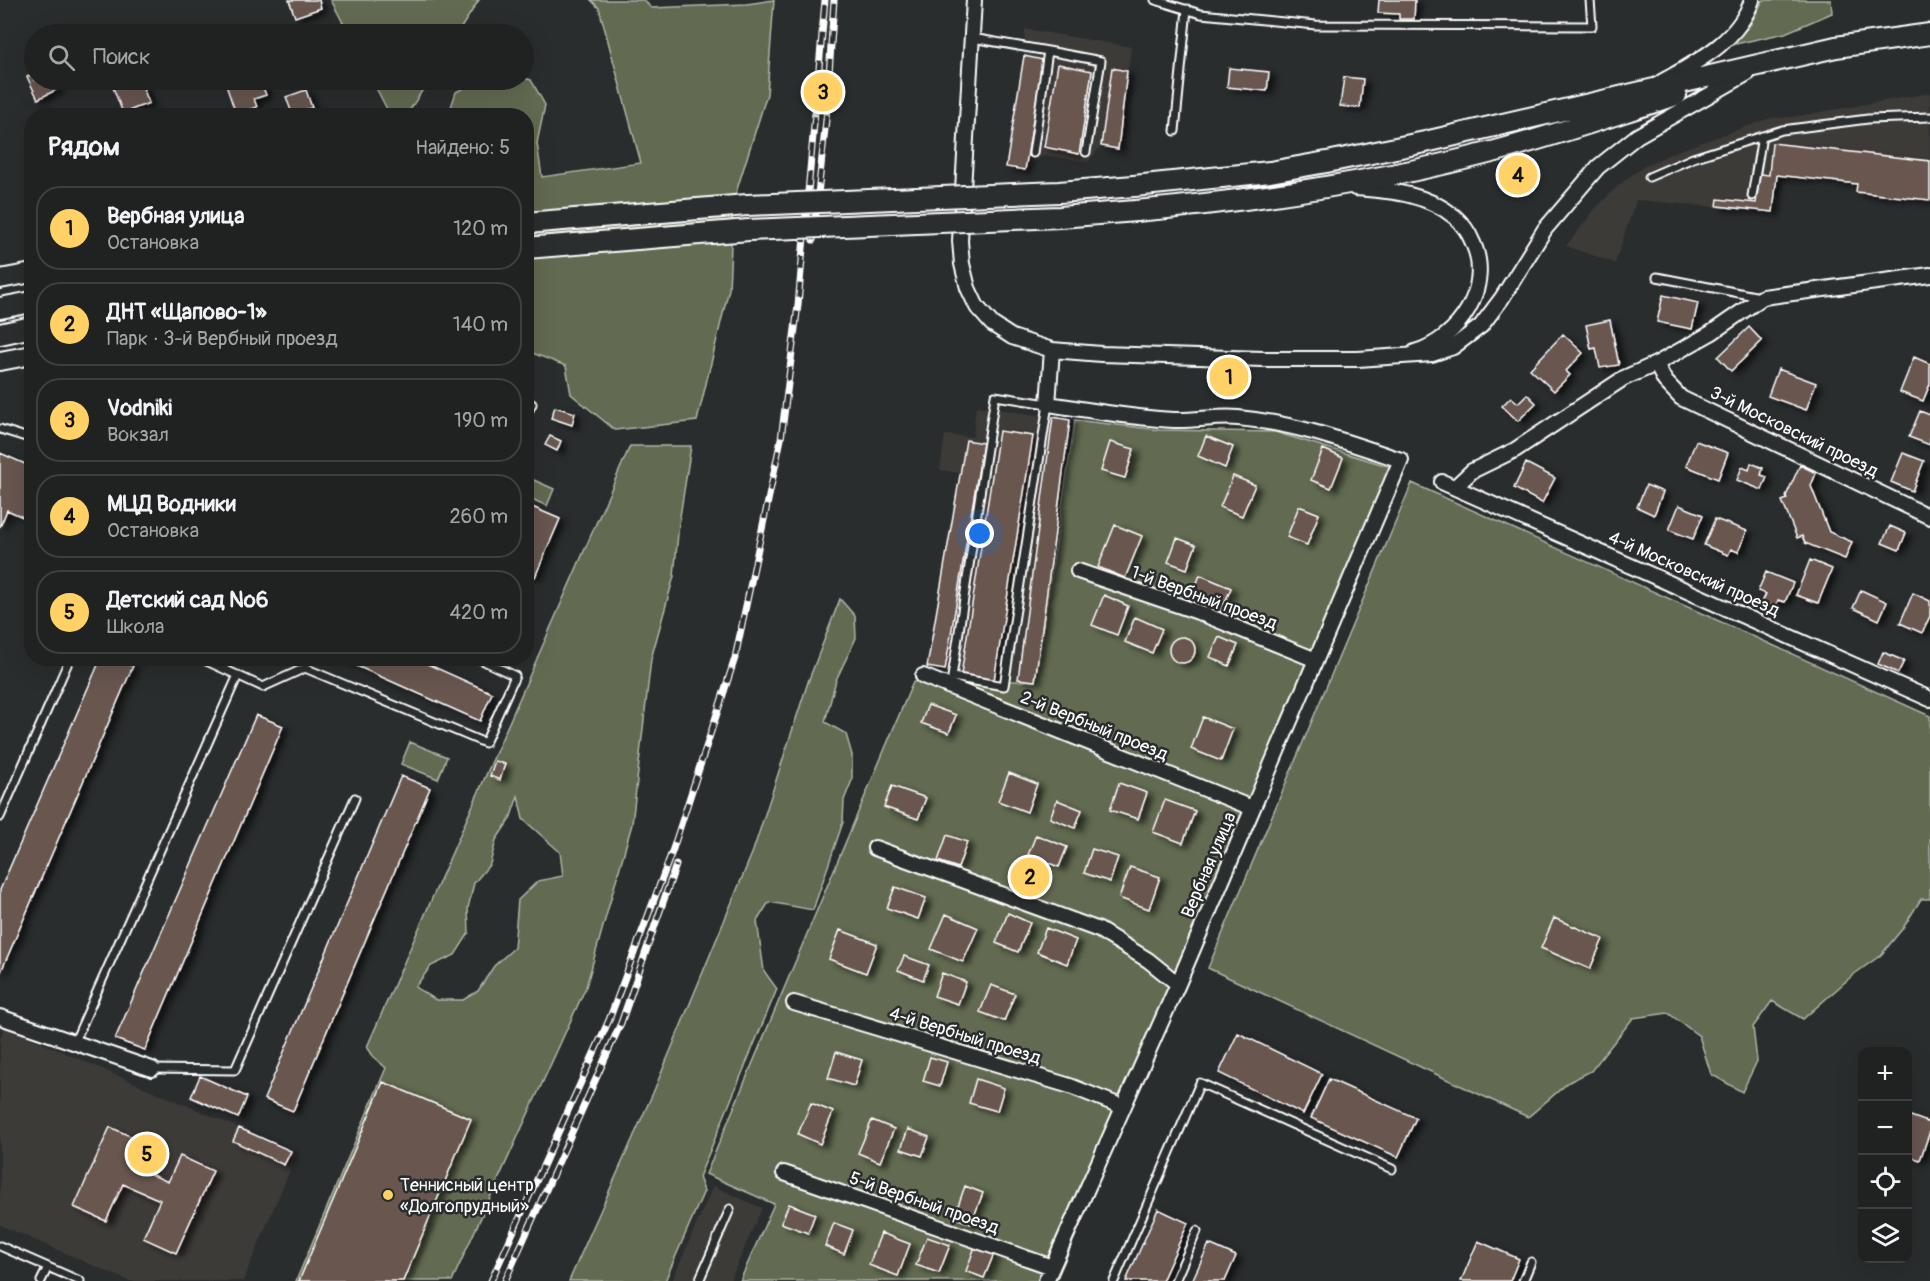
<!DOCTYPE html>
<html lang="ru">
<meta charset="utf-8">
<style>
body{margin:0;font-family:Pangolin,sans-serif;background:#2d2f2f;color:#f1f3f6}
.controls{position:absolute;right:18px;bottom:18px;display:grid;overflow:hidden;border-radius:12px;box-shadow:0 6px 24px #0002}
.controls button{width:54px;height:54px;display:grid;place-items:center;padding:0;border:0;border-bottom:2px solid #3d3f40;background:#202222;color:#f1f3f6;font:30px sans-serif}
.you{position:absolute;left:980px;top:534px;width:21px;height:21px;margin:-15px;border:4px solid #fff;border-radius:50%;background:#1a73e8;box-shadow:0 0 0 9px #1a73e833}
.badge{display:grid;place-items:center;width:39px;height:39px;border-radius:50%;background:#ffd166;color:#111;font-size:20px;font-weight:700}
.pin{position:absolute;translate:-50% -50%;border:3px solid #fff;box-shadow:0 2px 6px #0006}
.list{margin:0;padding:0;list-style:none}
h2{display:flex;justify-content:space-between;align-items:center;height:78px;margin:0;padding:0 24px;font-size:26px}
h2 small{font-size:20px;font-weight:400;color:#a2a4a5}
.list li{display:grid;grid-template-columns:39px 1fr auto;gap:18px;align-items:center;box-sizing:border-box;height:84px;margin:0 12px 12px;padding:0 12px;border:2px solid #3d3f40;border-radius:24px}
.list b{display:block;font-size:22px;white-space:nowrap}
.list p{margin:0;font-size:20px;white-space:nowrap;color:#a2a4a5}
.list em{font-size:20px;font-style:normal;color:#a2a4a5}
.icon{flex:none;width:33px;height:33px;fill:none;stroke:currentColor;stroke-width:2;stroke-linecap:round;stroke-linejoin:round}
.map{position:relative;flex:none;width:1930px;height:1281px;overflow:hidden}
.search{position:absolute;background:#202222;box-shadow:0 6px 24px #0002;left:24px;top:24px;width:510px;height:66px;display:flex;align-items:center;gap:15px;box-sizing:border-box;padding:0 21px;border-radius:33px;color:#a2a4a5;font-size:22px}
.panel{position:absolute;background:#202222;box-shadow:0 6px 24px #0002;left:24px;top:108px;width:510px;height:558px;border-radius:24px}
.map>svg:first-child{display:block}
.built{fill:#3d3a38}
.green{fill:#626b51;stroke:#b0b5a8;stroke-width:1.5;fill-rule:evenodd}
.building{fill:#685750;stroke:#fff;stroke-width:1.5;filter:url(#shadow)}
.lines{fill:none;stroke-linecap:round;stroke-linejoin:round}
.service-casing{stroke:#fff;stroke-width:11}
.minor-casing{stroke:#fff;stroke-width:18}
.tertiary-casing{stroke:#fff;stroke-width:22}
.secondary-casing{stroke:#fff;stroke-width:24}
.service{stroke:#2a2d2e;stroke-width:7}
.minor{stroke:#2a2d2e;stroke-width:14}
.tertiary{stroke:#2a2d2e;stroke-width:18}
.secondary{stroke:#2a2d2e;stroke-width:20}
.rail-casing{stroke:#fff;stroke-width:7}
.rail{stroke:#2a2d2e;stroke-width:4.5;stroke-dasharray:14;stroke-linecap:butt}
.secondary-bridge-casing{stroke:#fff;stroke-width:24;stroke-linecap:butt}
.secondary-bridge{stroke:#2a2d2e;stroke-width:20}
.poi-dot{fill:#ffd166;stroke:#2a2d2e;stroke-width:2}
.labels{text-anchor:middle;dominant-baseline:central;stroke-width:5;stroke-linejoin:round;paint-order:stroke}
.street-label{font-size:18px;fill:#fff;stroke:#2a2d2e}
.poi-label{font-size:18px;fill:#fff;stroke:#2a2d2e;text-anchor:start}
</style>
<div class="map">
<svg width="1930" height="1281" viewBox="0 0 1930 1281">
<defs>
<filter id="shadow"><feDropShadow dx="6" dy="3.5" stdDeviation="3" flood-color="#0009"/></filter>
</defs>
<rect width="100%" height="100%" fill="#2a2d2e"/>
<filter id="ink" filterUnits="userSpaceOnUse"><feTurbulence type="fractalNoise" baseFrequency=".0167" numOctaves="2"/><feDisplacementMap in="SourceGraphic" scale="12" xChannelSelector="R" yChannelSelector="G"/><feConvolveMatrix kernelMatrix="1 2 1 2 8 2 1 2 1" color-interpolation-filters="sRGB"/></filter>
<g filter="url(#ink)">
<!-- built -->
<path class="built" d="M1025 29 1131 47 1118 149 1101 146 1088 162 1043 155 1025 170 1006 167 1024 56Z
M1930 93V200L1856 192V184L1778 175 1773 212 1636 200 1615 263 1566 246 1596 208 1619 185 1643 167 1674 152 1771 118 1792 117Z
M976 406 1070 420 1035 681 1019 679 1016 694 943 681 945 670 927 667 960 473 940 470 945 435 973 437Z
M5 1027 239 1128 291 1151 296 1156 243 1281H129L0 1225V1039Z
M713 1186 762 1208 730 1281H672Z"/>
<!-- green -->
<path class="green" d="M331 0H479L457 34H349Z
M591 0H644L651 8 747 4 774 0 767 94 733 202 729 289 697 421 615 430 571 394 566 366 527 351 526 116H448L456 92 479 80 524 78 531 80 545 105 537 143 542 177 641 163 599 8Z
M1763 0H1831L1832 13 1785 33 1731 45 1750 25Z
M372 80H429L406 116 390 115Z
M1075 420 1160 430 1275 432 1401 470 1322 664 1056 1281H740L774 1204 706 1174 913 682 1035 681Z
M630 446H691L679 523 674 576 651 659 632 824 586 987 452 1281H296L386 1068 373 1056 367 1047ZM518 796 523 819 560 852 563 876 538 881 518 900 514 948 494 966 478 991 463 1000H436L415 987 431 966 455 955 469 933 468 908 474 883 490 864 496 840 510 819Z
M527 477 554 489 547 506 527 497Z
M1412 483 1930 716V899H1921L1903 928 1881 955 1853 975 1803 1019 1772 1001 1753 1027 1757 1061 1742 1092 1711 1074 1699 1036 1668 1013 1633 1018 1591 1071 1569 1082 1528 1117 1208 968Z
M840 599 855 616 856 638 836 680 825 722 846 734 852 755V780L844 800 843 822 813 910 769 902 757 921 764 971 777 989 699 1177 704 1191 665 1281H569L653 1093 753 851 808 682Z
M410 742 447 757 438 779 401 764Z"/>
<!-- building -->
<path class="building" d="M289 0H319L321 8 295 17Z
M1379 0H1415L1414 19H1399V14L1378 13Z
M1024 56 1043 60 1025 170 1006 167Z
M1058 64 1092 71 1079 154 1044 147Z
M1112 68 1127 71 1118 149 1101 146Z
M1229 68 1269 72 1267 91 1227 87Z
M34 74V80H53L58 89 38 99 27 77Z
M1344 77 1363 79 1360 108 1340 106Z
M125 80H140L149 103 123 113 112 85Z
M243 80H260L266 95 254 99 257 107 236 114 226 85Z
M306 90 312 108 307 109 309 115 293 116 286 97Z
M1772 143 1930 161V200L1856 192 1857 184 1777 175 1773 212 1717 206 1718 199 1756 203 1760 174 1769 175Z
M1663 295 1698 303 1692 329 1657 322Z
M1610 320 1619 365 1600 368 1596 348 1591 349 1586 325Z
M1749 327 1762 341 1731 371 1718 357Z
M1563 334 1583 353 1566 371 1570 375 1554 391 1530 369Z
M1914 357 1930 364V384L1923 401 1900 392Z
M1778 369 1816 383 1806 410 1768 396Z
M1527 394 1536 403 1518 421 1502 406 1511 397 1518 403Z
M555 407 575 413 572 425 551 418Z
M1920 411 1930 415V445L1909 437Z
M1053 417 1070 420 1035 681 1018 679Z
M999 431 1033 436 994 680 961 675Z
M550 436 561 441 557 451 545 445Z
M1206 436 1233 447 1225 468 1198 456Z
M966 440 983 443 945 670 927 667Z
M1696 441 1728 453 1718 479 1686 466Z
M1110 442 1134 449 1125 478 1101 471Z
M1323 449 1343 458 1331 488 1311 480Z
M0 453 32 467V521L7 510 0 527Z
M1903 453 1924 461 1912 491 1891 482Z
M1526 463 1555 478 1542 503 1514 488Z
M1751 463 1763 468 1761 475 1767 477 1762 490 1737 480 1742 467 1749 470Z
M1800 465 1816 473 1811 486 1829 532 1852 542 1845 559 1805 543 1802 536 1797 538 1782 501 1787 499 1786 496Z
M1233 476 1255 485 1242 516 1220 507Z
M1646 485 1663 492 1654 515 1637 507Z
M1679 505 1703 515 1693 539 1669 530Z
M530 506 560 519 535 577 526 573V514Z
M1299 506 1319 514 1307 545 1287 537Z
M1715 519 1747 531 1738 552 1731 549 1728 555 1704 545Z
M1115 525 1142 536 1125 578 1098 567Z
M1890 526 1906 533 1899 550 1882 543Z
M1177 538 1196 545 1187 569 1168 562Z
M1810 560 1832 569 1818 603 1796 595Z
M1766 572 1793 583 1785 602 1778 600 1776 607 1762 602 1766 594 1758 591Z
M1200 575 1231 588 1220 614 1190 601Z
M1861 590 1887 602 1879 620 1853 608Z
M1913 593 1930 601V616L1922 633 1900 623Z
M1104 595 1128 606 1117 635 1092 625Z
M1135 617 1162 629 1152 653 1125 642Z
M1169 650a13 13 0 1 1 26 0a13 13 0 1 1-26 0Z
M1219 637 1238 645 1229 666 1210 657Z
M1883 652 1904 661 1898 673 1878 664Z
M101 658H115L133 666 0 974V890Z
M339 658H414L492 693 480 721Z
M928 705 956 715 949 733 921 723Z
M256 715 283 726 145 1050 115 1039Z
M1203 717 1233 729 1221 761 1191 749Z
M495 761 505 764 500 780 490 776Z
M1009 773 1037 784 1027 812 998 801Z
M401 776 430 788 293 1111 264 1099Z
M1119 783 1147 793 1138 819 1110 810Z
M892 786 926 798 918 819 884 807Z
M1057 800 1082 810 1075 828 1050 818Z
M1165 800 1195 811 1183 843 1153 832Z
M947 835 967 842 958 868 938 861Z
M1036 835 1067 847 1059 867 1028 855Z
M1092 849 1118 857 1110 882 1084 873Z
M1130 867 1160 877 1149 909 1119 898Z
M895 887 926 898 918 919 887 908Z
M1008 913 1030 923 1018 952 996 943Z
M946 914 978 928 963 962 931 949Z
M1554 918 1603 939 1590 969 1541 948Z
M1046 928 1076 940 1067 964 1037 952Z
M840 930 877 944 866 973 829 959Z
M904 956 929 965 923 980 898 970Z
M942 973 966 982 958 1004 934 996Z
M991 985 1015 994 1004 1021 980 1012Z
M1238 1033 1322 1074 1303 1114 1219 1073Z
M836 1052 862 1060 854 1086 828 1078Z
M930 1057 947 1062 940 1086 923 1081Z
M200 1076 247 1097 238 1118 191 1097Z
M976 1079 1004 1088 997 1111 969 1103Z
M1329 1079 1416 1118 1398 1157 1311 1118Z
M383 1082 471 1119 403 1281H299Z
M811 1103 833 1112 820 1144 798 1134Z
M1908 1115 1930 1123V1131L1920 1160 1908 1156Z
M872 1120 894 1129 880 1162 858 1153Z
M110 1127 139 1140 128 1164 168 1182 180 1156 213 1171 176 1253 143 1238 160 1200 123 1184 106 1221 74 1207Z
M239 1128 291 1151 284 1165 233 1141Z
M908 1129 929 1137 922 1156 901 1149Z
M965 1186 983 1193 971 1224 954 1217Z
M789 1204 815 1214 808 1233 781 1223Z
M1158 1209 1188 1223 1162 1281H1126Z
M834 1223 853 1230 844 1254 825 1246Z
M881 1233 910 1244 898 1276 869 1265Z
M927 1237 950 1245 939 1273 916 1265Z
M1478 1241 1519 1259 1510 1281H1461Z
M976 1244 995 1251 984 1278 966 1271Z
M1209 1244 1236 1256 1225 1281H1192Z"/>
<g class="lines">
<!-- service casing -->
<g class="service-casing">
<path id="service" d="M1155 0 1201 14 1316 25 1592 26 1590 0
M972 38 1048 51 1033 153
M1048 51 1101 61 1086 152
M1175 131 1187 9
M1649 177 1693 158 1782 130 1868 119 1930 117
M1752 196 1762 136
M1657 277 1760 297
M995 396 1048 404 1004 686 952 677Z
M526 401 532 404 526 415
M0 429 32 439
M200 658 263 687 305 668 485 743 515 676 478 658
M0 817 70 658
M75 1041 238 675
M152 1069 235 1070 355 798
M0 1246 80 1281
M41 1281 48 1267
M699 1281 730 1209
M1114 1281 1200 1083 1392 1169
M1175 1281 1197 1231
M1523 1281 1531 1262"/>
</g>
<!-- minor casing -->
<g class="minor-casing">
<path id="minor" d="M974 0 960 241 962 264 968 288 977 307 992 324 1012 337 1052 350 1101 354 1263 359H1358L1432 354 1453 347 1481 326 1502 298 1545 229 1598 167 1637 136 1748 73
M1660 83C1696 62 1738 42 1752 0
M1355 188C1391 191 1426 193 1455 217 1463 224 1469 233 1473 243 1493 287 1459 339 1415 352
M1656 364 1665 381 1681 398 1930 517
M1442 482 1930 699
M1455 487 1472 471 1515 450 1624 378 1656 364 1711 333 1763 297 1930 275
M1078 571 1198 612 1316 660
M923 676 1252 808
M875 848 1099 930 1148 960 1178 984
M794 1003 1070 1086 1123 1107
M0 1017 152 1069
M784 1173 1052 1267
M1046 1281 1178 984 1401 460C1347 442 1295 423 1238 418 1217 416 1195 421 1174 420 1131 418 1090 410 1048 404L1052 350"/>
</g>
<!-- tertiary casing -->
<g class="tertiary-casing">
<path id="tertiary" d="M0 279 32 273
M0 361 32 355"/>
</g>
<!-- secondary casing -->
<g class="secondary-casing">
<path id="secondary" d="M1134 186 1270 172 1332 161 1425 142 1836 47 1930 34
M1136 211C1258 200 1378 182 1496 151 1557 135 1616 114 1676 95
M0 308 32 302
M0 334 32 327"/>
</g>
<!-- service -->
<use href="#service" class="service"/>
<!-- minor -->
<use href="#minor" class="minor"/>
<!-- tertiary -->
<use href="#tertiary" class="tertiary"/>
<!-- secondary -->
<use href="#secondary" class="secondary"/>
<!-- rail casing -->
<g class="rail-casing">
<path id="rail" d="M813 240 826 120 834 0
M491 1281 609 1020 673 849 735 658 781 439 798 305 825 0
M505 1281 621 1023 676 865"/>
</g>
<!-- rail -->
<use href="#rail" class="rail"/>
<!-- secondary-bridge casing -->
<g class="secondary-bridge-casing">
<path id="secondary-bridge" d="M526 223 747 205 1059 192 1134 186
M526 248 749 230 1060 217 1136 211"/>
</g>
<!-- secondary-bridge -->
<use href="#secondary-bridge" class="secondary-bridge"/>
</g>
</g>
<!-- markers -->
<circle class="poi-dot" cx="388" cy="1195" r="6"/>
<g class="labels">
<!-- street labels -->
<g class="street-label">
<text transform="translate(1794 432) rotate(26)">3-й Московский проезд</text>
<text transform="translate(1694 574) rotate(24)">4-й Московский проезд</text>
<text transform="translate(1204 598) rotate(20)">1-й Вербный проезд</text>
<text transform="translate(1094 726) rotate(22)">2-й Вербный проезд</text>
<text transform="translate(1209 865) rotate(-67)">Вербная улица</text>
<text transform="translate(965 1036) rotate(17)">4-й Вербный проезд</text>
<text transform="translate(924 1203) rotate(19)">5-й Вербный проезд</text>
</g>
<!-- poi labels -->
<g class="poi-label">
<text x="400" y="1185">Теннисный центр<tspan x="400" dy="21">«Долгопрудный»</tspan></text>
</g>
</g>
</svg>
<div class="controls">
<button>+</button>
<button>−</button>
<button><svg class="icon" aria-label="locate" viewBox="0 0 24 24"><circle cx="12" cy="12" r="6"/><path d="M12 2v4M12 18v4M2 12h4M18 12h4"/></svg></button>
<button><svg class="icon" aria-label="layers" viewBox="0 0 24 24"><path d="M12 4l9 5-9 5-9-5zM3 14l9 5 9-5"/></svg></button>
</div>
<div class="you"></div>
<div class="pin badge" style="left:1229px;top:377px">1</div>
<div class="pin badge" style="left:1030px;top:877px">2</div>
<div class="pin badge" style="left:823px;top:92px">3</div>
<div class="pin badge" style="left:1518px;top:175px">4</div>
<div class="pin badge" style="left:147px;top:1154px">5</div>
<div class="search"><svg class="icon" aria-label="search" viewBox="0 0 24 24"><circle cx="10" cy="10" r="6"/><path d="M15 15l6 6"/></svg>Поиск</div>
<section class="panel">
<h2>Рядом<small>Найдено: 5</small></h2>
<ul class="list">
<li><span class="badge">1</span><div><b>Вербная улица</b><p>Остановка</p></div><em>120 m</em></li>
<li><span class="badge">2</span><div><b>ДНТ «Щапово-1»</b><p>Парк · 3-й Вербный проезд</p></div><em>140 m</em></li>
<li><span class="badge">3</span><div><b>Vodniki</b><p>Вокзал</p></div><em>190 m</em></li>
<li><span class="badge">4</span><div><b>МЦД Водники</b><p>Остановка</p></div><em>260 m</em></li>
<li><span class="badge">5</span><div><b>Детский сад №6</b><p>Школа</p></div><em>420 m</em></li>
</ul>
</section>
</div>
